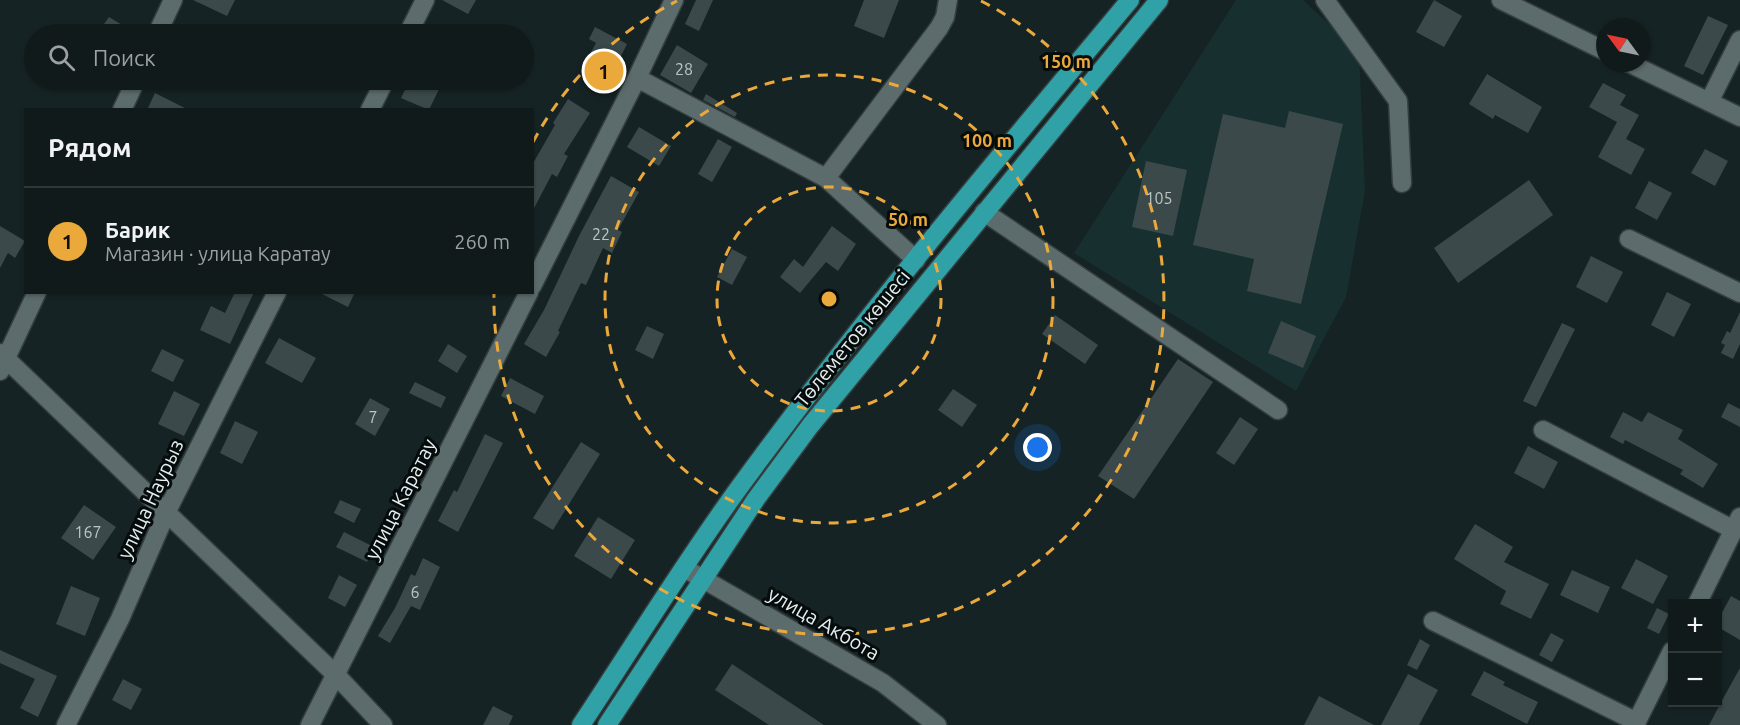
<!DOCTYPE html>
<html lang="ru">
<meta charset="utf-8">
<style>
body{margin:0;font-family:Ubuntu,sans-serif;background:#192324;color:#f1f3f6}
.controls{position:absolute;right:18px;bottom:18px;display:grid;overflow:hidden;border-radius:0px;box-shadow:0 2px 4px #0004}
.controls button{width:54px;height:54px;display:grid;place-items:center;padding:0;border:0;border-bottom:2px solid #30383a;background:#101a1b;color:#f1f3f6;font:30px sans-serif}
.compass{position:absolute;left:1596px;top:18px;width:54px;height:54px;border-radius:50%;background:#101a1b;box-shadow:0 2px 4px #0004;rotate:303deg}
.you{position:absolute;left:1038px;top:448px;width:21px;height:21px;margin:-15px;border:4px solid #fff;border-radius:50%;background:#1a73e8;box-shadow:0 0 0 9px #1a73e833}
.badge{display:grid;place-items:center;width:39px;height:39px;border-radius:50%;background:#eca93b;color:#111;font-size:20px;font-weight:700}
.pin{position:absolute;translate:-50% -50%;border:3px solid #fff;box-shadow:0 2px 6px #0006}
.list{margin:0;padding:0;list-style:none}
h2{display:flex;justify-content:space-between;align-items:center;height:78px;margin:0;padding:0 24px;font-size:26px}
h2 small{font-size:20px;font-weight:400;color:#9ca1a3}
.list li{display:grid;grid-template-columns:39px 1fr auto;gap:18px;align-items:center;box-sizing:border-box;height:108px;padding:0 24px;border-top:2px solid #30383a}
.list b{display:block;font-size:22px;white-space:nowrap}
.list p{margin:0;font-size:20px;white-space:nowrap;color:#9ca1a3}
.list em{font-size:20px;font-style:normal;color:#9ca1a3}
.icon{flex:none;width:33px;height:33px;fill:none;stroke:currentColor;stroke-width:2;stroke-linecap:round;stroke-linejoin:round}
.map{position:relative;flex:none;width:1740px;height:725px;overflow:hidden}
.search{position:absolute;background:#101a1b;box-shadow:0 2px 4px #0004;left:24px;top:24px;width:510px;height:66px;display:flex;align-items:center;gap:15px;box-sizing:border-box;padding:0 21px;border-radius:33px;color:#9ca1a3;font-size:22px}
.panel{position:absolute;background:#101a1b;box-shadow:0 2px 4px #0004;left:24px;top:108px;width:510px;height:186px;border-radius:0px}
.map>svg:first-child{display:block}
.built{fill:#182f30}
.building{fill:#3b494a}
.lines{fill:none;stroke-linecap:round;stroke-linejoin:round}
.minor-casing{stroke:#343e3f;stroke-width:21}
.major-casing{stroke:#343e3f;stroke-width:21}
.minor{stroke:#5c6c6c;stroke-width:18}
.major{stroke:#30a1a6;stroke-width:18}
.ring{fill:none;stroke:#eca93b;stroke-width:3;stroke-dasharray:10 8}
.labels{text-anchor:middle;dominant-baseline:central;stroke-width:6;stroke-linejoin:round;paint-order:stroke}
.number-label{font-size:16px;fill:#bbc6c6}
.street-label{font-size:20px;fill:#e6efef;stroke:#060b0c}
.centre{fill:#eca93b;stroke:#060b0c;stroke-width:3}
.ring-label{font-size:18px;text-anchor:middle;font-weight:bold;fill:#eca93b;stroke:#060b0c;stroke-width:6;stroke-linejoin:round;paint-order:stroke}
</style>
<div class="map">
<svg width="1740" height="725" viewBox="0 0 1740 725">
<rect width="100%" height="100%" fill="#162324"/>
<!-- built -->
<path class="built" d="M1236 0H1303L1359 52 1365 191 1346 297 1296 391 1074 253Z"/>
<!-- building -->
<path class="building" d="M193 0H235L227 16Z
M442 0H476L468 14Z
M696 0H713L699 31 685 24Z
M864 0H899L884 38 854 26Z
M1434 0 1462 16 1444 47 1416 32Z
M1708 16 1728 25 1703 75 1684 66Z
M109 17 137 34H97Z
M595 27 627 44 621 56 618 55 607 77 584 65 596 43 589 39Z
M677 45 708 64 691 93 660 75Z
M1487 74 1542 107 1528 133 1495 115 1493 119 1469 104Z
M410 80H430L441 85 429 110 401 98Z
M1603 83 1626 95 1620 105 1639 115 1626 139 1645 149 1631 175 1598 157 1617 122 1589 107Z
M155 93 189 110H147Z
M706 94 737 113 735 117 703 100Z
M568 99 590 113 564 154 568 156 557 177 552 174 532 212V165L555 125 553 123Z
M1289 111 1343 124 1301 304 1247 291 1254 259 1193 245 1223 114 1285 128Z
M639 127 671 146 659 166 627 147Z
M718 139 732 147 712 182 698 174Z
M1705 149 1728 161 1715 186 1691 173Z
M1146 161 1187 170 1173 236 1132 227Z
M611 176 639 192 618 230 622 232 612 253 603 248 586 285 581 283 558 331 560 332 546 357 524 344 544 310 579 236Z
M1529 180 1553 215 1458 283 1434 248Z
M1649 181 1672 193 1657 220 1635 208Z
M0 226 25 241 15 258 8 253 0 268Z
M832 226 856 244 838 271 826 262 800 293 780 277 794 259 803 267Z
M732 249 747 257 732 285 717 277Z
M1591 256 1623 272 1607 303 1576 287Z
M235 292H254L230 344 200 330 211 306 225 313Z
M318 292H355L348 307Z
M1667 292 1691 304 1674 337 1651 325Z
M1740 312V344L1733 359 1721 353 1725 345 1721 343 1727 331 1730 333Z
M1055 315 1098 345 1085 364 1042 334Z
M1281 321 1316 336 1303 368 1268 353Z
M1562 323 1575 329 1536 407 1523 401Z
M647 326 664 334 653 359 635 350Z
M279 338 316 358 302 383 265 363Z
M448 344 467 356 457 373 438 361Z
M162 349 184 360 173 382 151 371Z
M1178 359 1213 382 1134 499 1098 476Z
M510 378 544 396 535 414 501 396Z
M415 382 446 397 441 408 409 393Z
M953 389 977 405 962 427 938 410Z
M174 391 200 404 184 436 158 424Z
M370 398 390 409 375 436 355 424Z
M1728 403 1740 409V427L1721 417Z
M1623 412 1642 422 1648 412 1683 430 1678 439 1718 464 1703 488 1680 474 1683 470 1625 440 1623 444 1610 437Z
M1240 417 1258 429 1234 465 1216 453Z
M235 421 258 432 242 464 220 453Z
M485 434 503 443 458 532 438 521 454 490 457 492Z
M581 442 600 454 553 530 533 518Z
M1528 446 1558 462 1544 489 1514 473Z
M340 500 361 509 354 523 334 513Z
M84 505 116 527 93 560 61 538Z
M598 517 635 540 611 579 574 556Z
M1475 524 1513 547 1504 562 1549 584 1531 619 1500 604 1506 591 1454 559Z
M344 532 374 547 367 562 336 547Z
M423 558 440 567 420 610 411 606 390 643 378 636 395 608 411 574 415 576Z
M1636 559 1668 576 1653 604 1621 588Z
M1572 570 1610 587 1598 613 1560 595Z
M339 575 357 585 345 607 328 598Z
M71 586 100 598 85 636 56 624Z
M1731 596 1740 601V640L1718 627V620Z
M1657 608 1669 614 1659 634 1647 628Z
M1551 633 1564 640 1552 662 1539 655Z
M1420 639 1430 645 1417 670 1407 665Z
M0 650 57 676 38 717 20 708 35 679 0 663Z
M732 664 824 725H769L715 690Z
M1740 668V725H1709L1725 695Z
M1484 671 1505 682 1503 685 1538 702 1527 724 1471 695Z
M1408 674 1438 690 1419 725H1381Z
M123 679 142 689 131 710 112 700Z
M1319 696 1374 725H1304Z
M493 706 513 716 509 725H483Z"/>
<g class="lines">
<!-- minor casing -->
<g class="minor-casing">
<path id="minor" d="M1325 0 1398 101 1402 183
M1501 0 1605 51
M157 34 173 0
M408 34 425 0
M1629 63 1740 117
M637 78 826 178 916 260
M1709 102 1740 40
M122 110 136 80
M370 110 385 80
M826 178 939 28 945 17 948 0
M984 212 1278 410
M1629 239 1740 293
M532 286 637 78 674 0
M0 353 336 675 383 725
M0 371 37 292
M1543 430 1734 530
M684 568 883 683 937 725
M1697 604 1740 517
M1433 621 1637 722
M66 725 120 619 167 511 277 292
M310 725 529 292
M1635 725 1672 651"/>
</g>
<!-- major casing -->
<g class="major-casing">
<path id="major" d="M581 725C634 645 684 563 741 485 863 318 997 159 1130 0
M607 725 756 499 810 426 1159 0"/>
</g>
<!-- minor -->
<use href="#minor" class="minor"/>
<!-- major -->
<use href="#major" class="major"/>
</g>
<!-- distance rings -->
<g class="ring">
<circle cx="829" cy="299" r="112"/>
<circle cx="829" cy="299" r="224"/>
<path d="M533 142A335 335 0 0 1 677 1M981 1A335 335 0 1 1 494 293"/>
</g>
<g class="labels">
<!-- number labels -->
<g class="number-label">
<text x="684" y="69">28</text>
<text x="1159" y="198">105</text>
<text x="601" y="234">22</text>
<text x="373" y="417">7</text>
<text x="88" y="532">167</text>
<text x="415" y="592">6</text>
</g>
<!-- street labels -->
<g class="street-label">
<text transform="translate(852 338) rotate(-51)">Төлеметов көшесі</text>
<text transform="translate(150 499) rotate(-65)">улица Наурыз</text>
<text transform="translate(400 499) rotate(-63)">улица Каратау</text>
<text transform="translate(824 623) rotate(30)">улица Акбота</text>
</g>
</g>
<circle cx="829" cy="299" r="9" class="centre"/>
<g class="ring-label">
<text x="1066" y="68">150 m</text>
<text x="987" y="147">100 m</text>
<text x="908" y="226">50 m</text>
</g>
</svg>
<div class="controls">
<button>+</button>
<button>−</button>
</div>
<svg class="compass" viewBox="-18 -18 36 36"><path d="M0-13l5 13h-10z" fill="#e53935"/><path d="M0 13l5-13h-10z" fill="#9ca1a3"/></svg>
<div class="you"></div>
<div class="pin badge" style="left:604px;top:71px">1</div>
<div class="search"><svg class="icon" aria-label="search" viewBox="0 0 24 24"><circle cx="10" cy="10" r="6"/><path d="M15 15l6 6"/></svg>Поиск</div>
<section class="panel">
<h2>Рядом<small></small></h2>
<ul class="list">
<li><span class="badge">1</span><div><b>Барик</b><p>Магазин · улица Каратау</p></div><em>260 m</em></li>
</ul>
</section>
</div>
